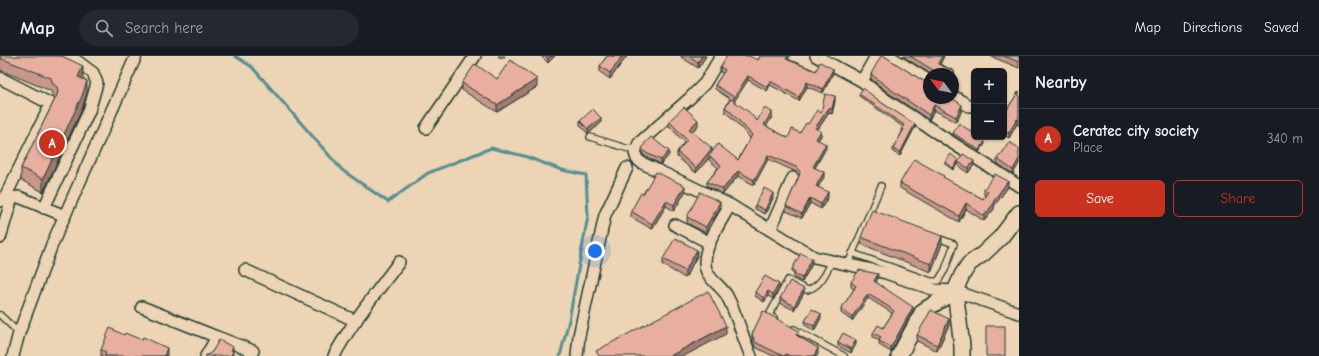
<!DOCTYPE html>
<meta charset="utf-8">
<style>
body{margin:0;font-family:"Comic Neue",sans-serif;background:#242831;color:#f1f3f6}
.controls{position:absolute;right:12px;top:12px;display:grid;overflow:hidden;border-radius:6px;box-shadow:0 1px 3px #0004}
.controls button{width:36px;height:36px;display:grid;place-items:center;padding:0;border:0;border-bottom:1px solid #363941;background:#171b24;color:#f1f3f6;font:20px sans-serif}
.compass{position:absolute;left:923px;top:12px;width:36px;height:36px;border-radius:50%;background:#171b24;box-shadow:0 1px 3px #0004;rotate:302deg}
.you{position:absolute;left:595px;top:195px;width:14px;height:14px;margin:-10px;border:3px solid #fff;border-radius:50%;background:#1a73e8;box-shadow:0 0 0 6px #1a73e833}
.badge{display:grid;place-items:center;width:26px;height:26px;border-radius:50%;background:#c8321e;color:#fff;font-size:13px;font-weight:700}
.pin{position:absolute;translate:-50% -50%;border:2px solid #fff;box-shadow:0 1px 4px #0006}
.list{margin:0;padding:0;list-style:none}
h2{display:flex;justify-content:space-between;align-items:center;height:52px;margin:0;padding:0 16px;font-size:17px}
h2 small{font-size:13px;font-weight:400;color:#9ea1a6}
.list li{display:grid;grid-template-columns:26px 1fr auto;gap:12px;align-items:center;box-sizing:border-box;height:60px;padding:0 16px;border-top:1px solid #363941}
.list b{display:block;font-size:15px;white-space:nowrap}
.list p{margin:0;font-size:13px;white-space:nowrap;color:#9ea1a6}
.list em{font-size:13px;font-style:normal;color:#9ea1a6}
.actions{display:flex;gap:8px;padding:12px 16px}
.actions a{flex:1;padding:9px 0;border:1px solid #c8321e;border-radius:6px;text-align:center;font-size:14px;color:#c8321e}
.actions .main{background:#c8321e;color:#fff}
.icon{flex:none;width:22px;height:22px;fill:none;stroke:currentColor;stroke-width:2;stroke-linecap:round;stroke-linejoin:round}
.map{position:relative;flex:none;width:1019px;height:300px;overflow:hidden}
header{display:flex;align-items:center;gap:24px;box-sizing:border-box;height:56px;padding:0 20px;background:#171b24;border-bottom:1px solid #363941}
header strong{font-size:19px}
nav{display:flex;gap:22px;margin-inline-start:auto;font-size:14px}
.search{width:280px;height:36px;background:#242831;display:flex;align-items:center;gap:10px;box-sizing:border-box;padding:0 14px;border-radius:22px;color:#9ea1a6;font-size:15px}
main{display:flex}
aside{flex:1;background:#171b24}
.map>svg:first-child{display:block}
.lines{fill:none;stroke-linecap:round;stroke-linejoin:round}
.stream{stroke:#548f93;stroke-width:3}
.lane-casing{stroke:#1f3d34;stroke-width:8}
.street-casing{stroke:#1f3d34;stroke-width:14}
.secondary-casing{stroke:#1f3d34;stroke-width:18}
.lane{stroke:#ecd4b4;stroke-width:5.5}
.street{stroke:#ecd4b4;stroke-width:11}
.secondary{stroke:#ecd4b4;stroke-width:15}
.wall{fill:#c8968a;stroke:#1f3d34}
.shaded-wall{fill:#a27a70;stroke:#1f3d34}
.building{fill:#e8afa0;stroke:#1f3d34}
</style>
<header>
<strong>Map</strong>
<div class="search"><svg class="icon" aria-label="search" viewBox="0 0 24 24"><circle cx="10" cy="10" r="6"/><path d="M15 15l6 6"/></svg>Search here</div>
<nav><a>Map</a><a>Directions</a><a>Saved</a></nav>
</header>
<main>
<div class="map">
<svg width="1019" height="300" viewBox="0 0 1019 300">
<rect width="100%" height="100%" fill="#ecd4b4"/>
<filter id="ink" filterUnits="userSpaceOnUse"><feTurbulence type="fractalNoise" baseFrequency=".025" numOctaves="2"/><feDisplacementMap in="SourceGraphic" scale="8" xChannelSelector="R" yChannelSelector="G"/><feConvolveMatrix kernelMatrix="1 2 1 2 8 2 1 2 1" color-interpolation-filters="sRGB"/></filter>
<g filter="url(#ink)">
<g class="lines">
<!-- stream -->
<path class="stream" d="M235 0 252 11 342 114 388 146 428 117 491 92 524 100 562 114 586 119 588 160 569 264 560 300"/>
<!-- lane casing -->
<g class="lane-casing">
<path id="lane" d="M590 81 629 93 636 92
M852 197 931 225H938L945 214 954 188 935 181
M848 208 881 130
M0 259 19 277
M774 262 769 259 788 224 807 234C820 231 826 217 832 205
M794 273 844 300"/>
</g>
<!-- street casing -->
<g class="street-casing">
<path id="street" d="M721 0 705 27 690 42 639 87 635 97 637 103 642 107 730 149 814 201 886 217 935 234 955 235 1019 257
M816 0 862 25
M876 0 862 25 886 44 1019 130
M889 0 929 25
M0 22 51 48 4 143
M953 40 969 50
M426 72 475 0
M0 145 4 143 19 141 65 160
M730 149C721 166 698 197 707 216 711 225 722 231 727 240 737 259 742 280 751 300
M44 152 89 55 97 27 93 17 77 5 66 0
M675 169 710 187
M770 174 793 122
M0 182 12 142
M245 214 356 265
M142 251 217 281 206 300
M217 281 253 295 250 300
M13 300 19 277 53 186 136 0
M334 300C352 266 377 236 399 206
M577 300 579 280 605 159 627 112"/>
</g>
<!-- secondary casing -->
<g class="secondary-casing">
<path id="secondary" d="M899 300 923 255 955 235
M962 300V290L955 235 962 219 969 208 983 198 1001 181 1019 157"/>
</g>
<!-- lane -->
<use href="#lane" class="lane"/>
<!-- street -->
<use href="#street" class="street"/>
<!-- secondary -->
<use href="#secondary" class="secondary"/>
</g>
<!-- wall -->
<path class="wall" d="M0 0 83 23 87 37 82 53 43 136 21 124V112L55 43 53 41 51 35 0 14Z
M498 0H505L503 3Z
M541 0H555L548 7Z
M607 0H627L610 23 600 16V10Z
M681 0H706L698 12 681 1Z
M760 0H790L788 3 816 15 833 17 823 37 807 31 799 45 770 29 767 35 748 24 734 45 757 65 772 61 766 70 788 82 800 77 808 68 835 45 832 58 829 57 818 73 821 80 818 84 826 92 815 112 824 121 818 131 828 141 821 153 810 147 802 162 786 155V150L799 120 796 116 768 103 754 129 738 120 723 138 707 130V126L718 112 709 104V102L696 117 677 101V96L684 86 669 70V65L698 70 692 75 712 95 738 104 750 82 731 61 725 56V51L730 43 715 33V29L723 17 720 16V11L758 4Z
M902 0H944L940 8 954 15V20L953 23V18H931Z
M990 0H1019V12Z
M885 1 925 26 962 54 956 66 934 54 929 64 890 38 871 23V18Z
M497 23 537 31 497 56 462 34V27Z
M1019 35V70L1017 68 1009 82 1004 79V54L1006 55Z
M859 38 882 47 915 71 900 100 893 96V93L902 76V72L903 71 859 40Z
M580 65 601 67 588 78 580 69Z
M953 77 985 88 979 96 953 79Z
M1019 92 1013 118 997 107V103L1001 99Z
M642 93 669 99 661 108 646 101 642 97Z
M945 106 958 107 953 114 945 108Z
M958 106 974 109 968 117 958 110Z
M944 122 983 143 985 140 984 139V133L1008 131 994 150V153L984 165 966 153 959 166 900 132V127Z
M685 136 674 155 666 150 652 173 631 161V155L643 138Z
M773 142 765 158 755 153V149Z
M720 152 706 177 687 167V161Z
M861 181 942 188 931 216 861 188Z
M697 200 685 222 663 209V203Z
M812 208 802 226 794 222V218L792 217V213Z
M878 222 876 226 913 255 891 296 879 289V284L873 281V277L883 272 892 258 889 255 868 242 852 265 841 257V253L854 233 851 231V226Z
M779 233 773 243 768 240 764 246 755 240V236Z
M804 237 794 254 780 247V242Z
M821 262 814 275 805 269V265Z
M949 269 937 295 917 285V279Z
M752 278 799 280 818 297 817 300H773L755 291 752 283Z
M124 279 167 300H101V294Z
M838 286 856 288 851 297 838 290Z"/>
<!-- shaded-wall -->
<path class="shaded-wall" d="M551 0H555L548 7V3Z
M622 0H627L610 23V17Z
M702 0H706L698 12V6Z
M788 0H790L786 7V3Z
M942 0H944L938 12V8Z
M83 10V23L78 33V21Z
M833 13V17L823 37V33Z
M954 15V20L953 23V19Z
M748 20V24L734 46V41Z
M537 23V31L497 56V49Z
M87 25V37L82 53 43 136V123Z
M770 25V29L767 35V31Z
M807 26V31L799 45V41Z
M835 40V45L832 58V53Z
M934 49V54L929 64V59Z
M962 49V54L956 66V61Z
M829 52V57L815 77V72Z
M772 56V61L764 74V69Z
M601 62V67L588 78V73Z
M1017 63V68L1009 82V77Z
M698 64V70L689 78V73Z
M915 68V71L900 100V97Z
M821 75V80L816 87V83Z
M985 86V88L979 96V94Z
M826 88V92L813 115V111Z
M712 92V97L709 100V102L696 117V112Z
M669 95V99L661 108V104Z
M768 99V103L754 129V124Z
M1019 103V108L1013 118V114Z
M958 104V107L953 114V112Z
M974 105V109L968 117V112Z
M738 115V120L723 138V133Z
M824 116V121L816 135V130Z
M1008 125V131L994 150V153L984 165V160L993 146Z
M685 130V136L674 155V149Z
M828 136V141L821 153V148Z
M773 137V142L765 158V154Z
M810 142V147L802 162V158Z
M666 145V150L652 173V168Z
M720 146V152L706 177V171Z
M966 147V153L959 166V160Z
M942 180V188L931 216V208Z
M697 194V200L685 222V215Z
M812 203V208L802 226V222Z
M878 218V222L874 229V225Z
M779 228V233L773 243V238Z
M804 233V237L794 254V250Z
M768 235V240L764 246V242Z
M868 238V242L852 265V261Z
M913 251V255L891 296V291Z
M821 258V262L814 275V270Z
M949 263V269L937 295V289Z
M726 270V278L684 300H670Z
M856 284V288L851 297V293Z
M233 291V300H231V294Z
M167 292V300H164Z
M818 292V297L817 300H814Z"/>
<!-- building -->
<path class="building" d="M0 0H62L83 10 78 21 87 25 82 40 43 123 21 112 57 39 58 35 57 31 53 28 51 22 0 2Z
M546 0H551L548 3Z
M607 0H622L610 17 600 10Z
M689 0H702L698 6Z
M727 0H749L758 4 760 0H788L786 3 816 15 820 6 833 13 823 33 807 26 799 41 770 25 767 31 748 20 734 41 715 29 725 14 720 11Z
M881 0H884L925 26 929 27V42H952L962 49 956 61 934 49 929 59 890 33 871 18Z
M910 0H942L938 8 954 15 953 19V18H935L933 14Z
M1004 0H1019V6Z
M510 4 537 23 497 49 462 27 475 8 497 23Z
M863 32 882 47 915 68 900 97 893 93 904 73 902 72 904 69 859 38Z
M1019 35V64L1017 63 1009 77 1004 74V54L1006 55Z
M825 38 835 40 832 53 829 52 815 72 821 75 816 83 826 88 813 111 824 116 816 130 828 136 821 148 810 142 802 158 786 150 799 120 800 116 796 111 768 99 754 124 738 115 723 133 707 126 721 109 709 100 718 88 738 104 752 79 731 56 725 51 731 43 749 56 757 65 764 52 772 56 764 69 788 82 792 73 800 77 806 67 808 68 817 54 821 57Z
M684 51 698 64 689 73 712 92 696 112 677 96 687 84 669 65Z
M593 53 601 62 588 73 580 65Z
M959 67 974 78V81H978L985 86 979 94 953 77Z
M651 81 669 95 661 104 646 97 642 93 645 87Z
M1009 86 1019 92V103L1013 114 997 103 1000 98 1001 99Z
M951 98 958 104 953 112 945 106Z
M963 98 974 105 968 112 958 106Z
M914 103 944 120 943 121 983 143 988 136 984 133 995 118 1008 125 993 146 994 147 984 160 966 147 959 160 900 127Z
M656 116 685 130 674 149 666 145 652 168 631 155 641 137 643 138Z
M764 132 773 137 765 154 755 149Z
M700 136 720 146 706 171 687 161Z
M872 154 942 180 931 208 861 181Z
M675 182 697 194 685 215 663 203Z
M801 197 812 203 802 222 794 218 795 215 792 213Z
M859 214 878 218 874 225 913 251 891 291 879 285 881 281 873 277 878 269 883 272 894 255 889 251 868 238 852 261 841 253 856 230 851 226Z
M765 220 779 228 773 238 768 235 764 242 755 236Z
M790 225 804 233 794 250 780 242Z
M708 235 726 270 670 300H599L596 295Z
M812 253 821 258 814 270 805 265Z
M931 254 949 263 937 289 917 279Z
M763 255 799 275 796 279 818 292 814 300H790L786 298 784 300H783L755 286 752 278Z
M986 270H1005V300H986Z
M110 272 124 279 125 277 142 284 143 281 167 292 164 300H105L106 296 101 294Z
M843 277 856 284 851 293 838 286Z
M219 284 233 291 231 294 233 295 231 300H205L212 296Z"/>
</g>
</svg>
<div class="controls">
<button>+</button>
<button>−</button>
</div>
<svg class="compass" viewBox="-18 -18 36 36"><path d="M0-13l5 13h-10z" fill="#e53935"/><path d="M0 13l5-13h-10z" fill="#9ea1a6"/></svg>
<div class="you"></div>
<div class="pin badge" style="left:52px;top:87px">A</div>
</div>
<aside>
<h2>Nearby<small></small></h2>
<ul class="list">
<li><span class="badge">A</span><div><b>Ceratec city society</b><p>Place</p></div><em>340 m</em></li>
</ul>
<div class="actions"><a class="main">Save</a><a>Share</a></div>
</aside>
</main>
